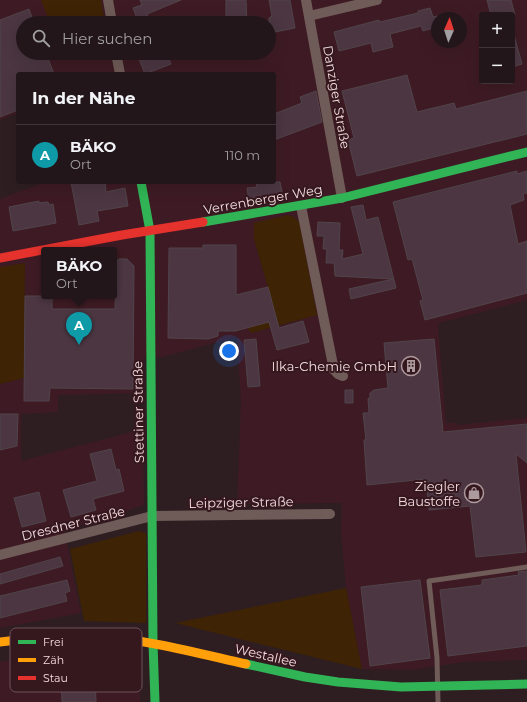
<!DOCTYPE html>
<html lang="de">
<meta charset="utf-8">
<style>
body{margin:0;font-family:Montserrat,sans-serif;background:#2e2327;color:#f1f3f6}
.controls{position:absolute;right:12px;top:12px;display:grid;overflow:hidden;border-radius:4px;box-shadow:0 4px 16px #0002}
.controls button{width:36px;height:36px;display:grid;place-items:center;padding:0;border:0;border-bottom:1px solid #3f3539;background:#22161a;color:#f1f3f6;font:20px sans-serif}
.compass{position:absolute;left:431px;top:12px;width:36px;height:36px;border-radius:50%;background:#22161a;box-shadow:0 4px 16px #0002;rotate:3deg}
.you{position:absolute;left:229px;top:351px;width:14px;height:14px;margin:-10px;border:3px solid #fff;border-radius:50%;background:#1a73e8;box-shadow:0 0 0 6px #1a73e833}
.badge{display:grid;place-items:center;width:26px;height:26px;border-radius:50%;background:#8c9099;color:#fff;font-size:13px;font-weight:700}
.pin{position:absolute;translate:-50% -33px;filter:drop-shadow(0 1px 2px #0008)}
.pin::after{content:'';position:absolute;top:21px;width:14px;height:12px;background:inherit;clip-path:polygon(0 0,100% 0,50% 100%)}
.popup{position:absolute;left:41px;top:247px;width:76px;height:52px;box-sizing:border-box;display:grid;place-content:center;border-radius:4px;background:#22161a;filter:drop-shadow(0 1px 3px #0005);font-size:13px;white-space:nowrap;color:#a29fa2}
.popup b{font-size:15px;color:#f1f3f6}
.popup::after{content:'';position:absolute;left:50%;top:100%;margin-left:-8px;border:8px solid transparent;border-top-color:#22161a}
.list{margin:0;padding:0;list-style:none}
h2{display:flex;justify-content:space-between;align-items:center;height:52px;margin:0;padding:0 16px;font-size:17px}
h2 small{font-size:13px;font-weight:400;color:#a29fa2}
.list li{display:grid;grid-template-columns:26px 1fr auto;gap:12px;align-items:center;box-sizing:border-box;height:60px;padding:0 16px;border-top:1px solid #3f3539}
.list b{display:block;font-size:15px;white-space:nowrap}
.list p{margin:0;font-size:13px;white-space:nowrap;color:#a29fa2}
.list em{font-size:13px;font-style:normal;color:#a29fa2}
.icon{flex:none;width:22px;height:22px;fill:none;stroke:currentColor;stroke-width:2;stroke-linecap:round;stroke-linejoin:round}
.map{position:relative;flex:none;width:527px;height:702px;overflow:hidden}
.search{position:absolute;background:#22161a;box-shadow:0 4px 16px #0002;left:16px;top:16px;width:260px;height:44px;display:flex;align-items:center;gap:10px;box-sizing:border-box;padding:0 14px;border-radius:22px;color:#a29fa2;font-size:15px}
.panel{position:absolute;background:#22161a;box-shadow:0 4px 16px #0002;left:16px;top:72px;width:260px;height:112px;border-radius:4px}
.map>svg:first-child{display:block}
.built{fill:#3e1b24;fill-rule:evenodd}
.green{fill:#3e2305}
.building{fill:#4b3642;stroke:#51444a}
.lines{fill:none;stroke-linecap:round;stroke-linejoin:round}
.lane{stroke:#6f5b57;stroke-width:5}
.street{stroke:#6f5b57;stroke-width:10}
.fast{stroke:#30b455;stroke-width:9}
.slow{stroke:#ff9f0a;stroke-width:9}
.jam{stroke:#e5322d;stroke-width:9}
.labels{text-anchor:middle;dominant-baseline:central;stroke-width:4;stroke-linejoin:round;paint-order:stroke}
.street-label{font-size:13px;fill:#f2dcdf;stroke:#35171e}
.poi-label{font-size:13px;fill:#f2dcdf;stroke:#35171e;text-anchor:end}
.key{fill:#35171e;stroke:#6e5258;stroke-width:1}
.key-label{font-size:11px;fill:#f2dcdf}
</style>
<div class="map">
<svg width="527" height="702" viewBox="0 0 527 702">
<rect width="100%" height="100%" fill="#2e1e22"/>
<!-- built -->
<path class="built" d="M0 0H527V300L439 323 438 327 446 423H454L457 425 527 418V660L464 662 412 670 362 669 346 588 341 532 342 503 237 504 241 401 237 337 162 357H144V393L58 395V412L21 414V461L143 429 144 505 92 523 64 528 81 613 0 628V384L24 378 25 263 0 267V199L45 182H274V74H18V113L0 120ZM482 15H512V81H482ZM437 18H461V42H437ZM23 23H269V53H23ZM254 239 317 315 251 333 249 328 277 319ZM44 250H114V296H44Z
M56 653 121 658 140 668V702H0V662Z"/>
<!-- green -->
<path class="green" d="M41 0H101L105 23H50Z
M288 215 294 217 299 222 317 315 251 333 248 328 277 319 254 239V223Z
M25 263 24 378 0 384V267Z
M139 531 146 533V623L84 621 70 549Z
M346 588 362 669 175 623Z"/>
<!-- building -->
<path class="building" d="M140 0H181L147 14 148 17 138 21 133 8 142 5Z
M226 0H246L247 23H226Z
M269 0H290L295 28 275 32 274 27 269 30V18L272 16Z
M487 0H511L515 15H491Z
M430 8 433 17 437 16V27L423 31 421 26 390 34 393 47 373 52 371 43 339 51 334 32 379 20 380 22 418 13V11Z
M29 9 34 23H23V53H46L54 74H18V110L0 117V20Z
M514 35 522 64 512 67V36Z
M154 53H166L171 64 145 74 139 59Z
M407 75 417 112 454 103 456 109 527 91V134L357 176 348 140 354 138 342 91Z
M316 91 322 122 274 140V114L302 103 300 97Z
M517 171V174L527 171V193L523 194 524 200 510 205 518 244 527 241V293L425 320 420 301 423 300 412 259 408 260 393 202Z
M71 182H105L106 192 125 188 128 206 97 211 99 221 79 225Z
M256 182H280L283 196 272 197V200L256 203 255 200 249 201 247 188 257 187Z
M39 201V203L48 202 49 205 53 204 56 223 13 231 9 207Z
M363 205 366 220 378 217 396 288 351 299 349 289 393 279 335 276 334 263H326L327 249H323L324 236H317L318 222 340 223 339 250H343L342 259 363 254 351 207Z
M203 245H236V295L268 287 279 328 303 321 309 342 277 350 269 322 235 331H218V336L208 339 168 338 169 248H203Z
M119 259H127L134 266 133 389 50 388 49 401H24L25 296H45V298H52V309H115L116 279H114V263Z
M256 339 260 386 248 387 244 340Z
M434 339 443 432 527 424V463L516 454 526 552 476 557 470 506 429 510 426 479 367 485 364 440H366L363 413H369L368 399 370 397V393L374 390 388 388 384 343Z
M345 390H353V403H345Z
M0 414H18L17 446 0 450Z
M111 449 116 470 119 469 124 491 93 499 96 510 71 517 63 490 97 481 90 454Z
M39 492 46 521 22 527 14 498Z
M60 557 63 566 0 584V574Z
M527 571V646L448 656 440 590 482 585V580L519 575 518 572Z
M67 580 70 591 65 593 67 601 0 618V596Z
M420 580 430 658 370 666 361 587Z
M95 678 96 702H62L61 680Z"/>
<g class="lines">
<!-- lane -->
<path class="lane" d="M438 702 437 658 429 581 527 567"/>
<!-- street -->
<path class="street" d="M108 0 112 23
M306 0 342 198
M309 16 377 0
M116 53 120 74
M301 206 334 370 338 374 343 376
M0 555 152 516 330 514"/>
<!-- fast -->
<path class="fast" d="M141 182 150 231 153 643 155 702
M203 222 342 198 527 152
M246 664 305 677 338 682 401 687 527 684"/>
<!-- slow -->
<path class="slow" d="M0 642C32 638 66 634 98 636 148 640 197 653 246 664"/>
<!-- jam -->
<path class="jam" d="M0 258 122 235 203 222"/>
</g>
<!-- icons -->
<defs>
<g id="building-ring" transform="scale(1)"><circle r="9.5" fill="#35171e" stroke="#ad9a9d" stroke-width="1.5"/><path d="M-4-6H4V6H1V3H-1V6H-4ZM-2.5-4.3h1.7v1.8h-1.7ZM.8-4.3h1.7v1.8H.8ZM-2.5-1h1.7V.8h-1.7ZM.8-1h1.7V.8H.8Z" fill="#ad9a9d"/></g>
<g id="shop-ring" transform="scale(1)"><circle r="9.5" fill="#35171e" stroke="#ad9a9d" stroke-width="1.5"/><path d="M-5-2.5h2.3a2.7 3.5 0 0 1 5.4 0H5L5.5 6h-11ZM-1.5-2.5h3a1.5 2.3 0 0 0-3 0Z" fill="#ad9a9d"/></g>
</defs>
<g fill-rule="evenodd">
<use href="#building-ring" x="411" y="366"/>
<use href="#shop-ring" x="474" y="493"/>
</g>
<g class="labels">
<!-- street labels -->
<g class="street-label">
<text transform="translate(337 97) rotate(80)">Danziger Straße</text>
<text transform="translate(263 199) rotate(-10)">Verrenberger Weg</text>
<text transform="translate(138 412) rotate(-91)">Stettiner Straße</text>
<text transform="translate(241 502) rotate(-1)">Leipziger Straße</text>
<text transform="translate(73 523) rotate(-14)">Dresdner Straße</text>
<text transform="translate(266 655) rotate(13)">Westallee</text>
</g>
<!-- poi labels -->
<g class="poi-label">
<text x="397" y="366">Ilka-Chemie GmbH</text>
<text x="460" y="486">Ziegler<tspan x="460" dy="15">Baustoffe</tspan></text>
</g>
</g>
<!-- legend -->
<rect x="10" y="628" width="132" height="64" rx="6" class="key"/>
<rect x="18" y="640" width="18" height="4" fill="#30b455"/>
<rect x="18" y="658" width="18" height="4" fill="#ff9f0a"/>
<rect x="18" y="676" width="18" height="4" fill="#e5322d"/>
<g class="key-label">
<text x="43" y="646">Frei</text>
<text x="43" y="664">Zäh</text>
<text x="43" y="682">Stau</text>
</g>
</svg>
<div class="controls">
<button>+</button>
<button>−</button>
</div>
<svg class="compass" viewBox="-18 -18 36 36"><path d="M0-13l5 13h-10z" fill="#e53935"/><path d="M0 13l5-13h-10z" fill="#a29fa2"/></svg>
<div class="you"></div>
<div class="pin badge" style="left:79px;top:345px;background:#0f9aa8">A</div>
<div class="popup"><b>BÄKO</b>Ort</div>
<div class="search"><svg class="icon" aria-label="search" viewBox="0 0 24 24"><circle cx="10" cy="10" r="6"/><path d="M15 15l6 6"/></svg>Hier suchen</div>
<section class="panel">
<h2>In der Nähe<small></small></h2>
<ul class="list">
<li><span class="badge" style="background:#0f9aa8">A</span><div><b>BÄKO</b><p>Ort</p></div><em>110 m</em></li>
</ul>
</section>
</div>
